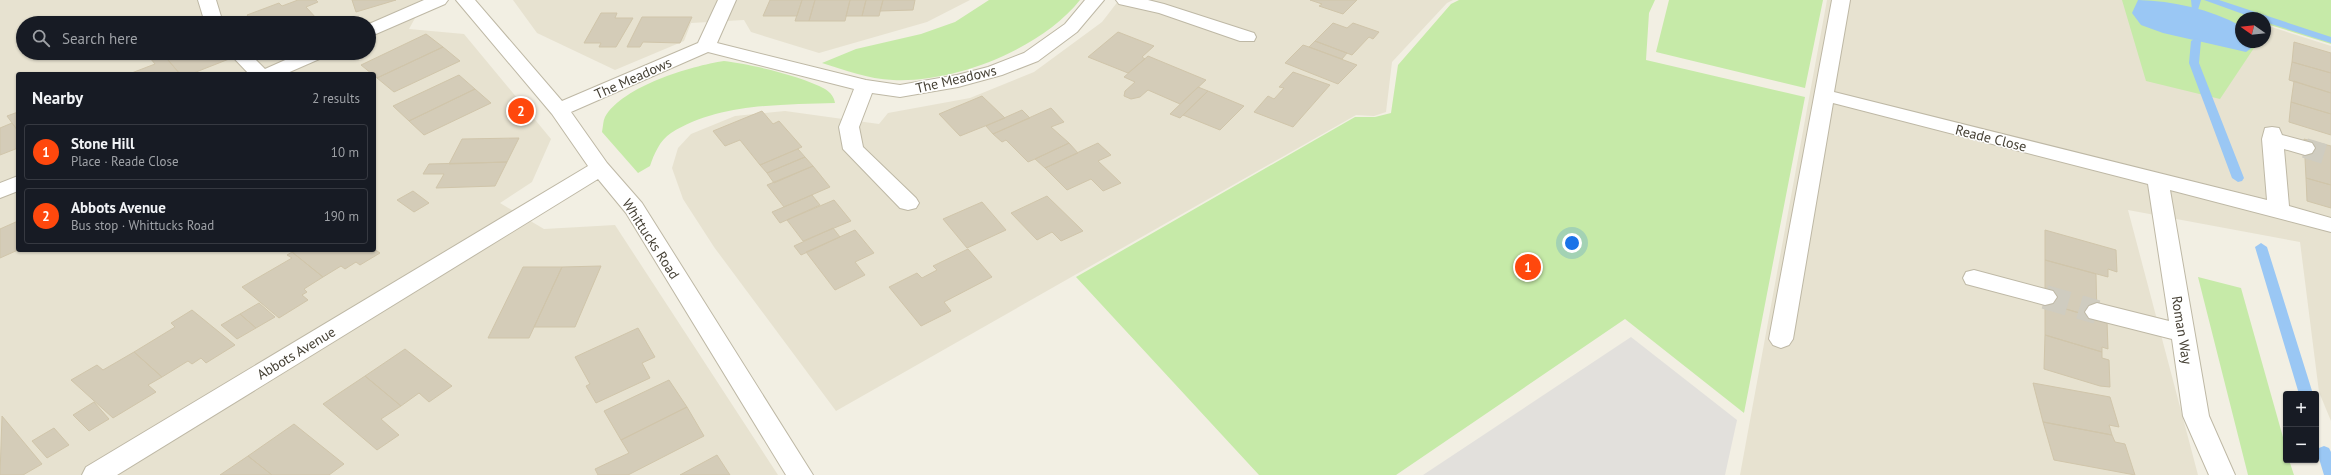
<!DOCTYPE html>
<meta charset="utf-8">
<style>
body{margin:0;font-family:"PT Sans",sans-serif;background:#20242c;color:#f1f3f6}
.controls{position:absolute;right:12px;bottom:12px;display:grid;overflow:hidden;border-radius:4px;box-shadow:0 1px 3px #0004}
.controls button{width:36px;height:36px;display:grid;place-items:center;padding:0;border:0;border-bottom:1px solid #363941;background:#171b24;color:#f1f3f6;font:20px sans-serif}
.compass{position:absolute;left:2235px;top:12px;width:36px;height:36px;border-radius:50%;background:#171b24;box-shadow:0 1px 3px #0004;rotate:284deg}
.you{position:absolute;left:1572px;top:243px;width:14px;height:14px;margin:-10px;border:3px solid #fff;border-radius:50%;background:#1a73e8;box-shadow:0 0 0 6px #1a73e833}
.badge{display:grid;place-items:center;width:26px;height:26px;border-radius:50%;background:#ff480d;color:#fff;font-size:13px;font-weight:700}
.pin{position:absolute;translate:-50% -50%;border:2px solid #fff;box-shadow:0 1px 4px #0006}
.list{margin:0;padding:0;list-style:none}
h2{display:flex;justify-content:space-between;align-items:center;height:52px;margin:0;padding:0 16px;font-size:17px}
h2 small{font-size:13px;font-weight:400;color:#9ea1a6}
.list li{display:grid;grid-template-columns:26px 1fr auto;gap:12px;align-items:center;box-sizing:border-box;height:56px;margin:0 8px 8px;padding:0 8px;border:1px solid #363941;border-radius:4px}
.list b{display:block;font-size:15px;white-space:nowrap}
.list p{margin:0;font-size:13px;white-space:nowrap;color:#9ea1a6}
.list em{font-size:13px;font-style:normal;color:#9ea1a6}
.icon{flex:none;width:22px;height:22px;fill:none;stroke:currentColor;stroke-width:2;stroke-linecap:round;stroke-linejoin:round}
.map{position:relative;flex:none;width:2331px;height:475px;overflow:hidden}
.search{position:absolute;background:#171b24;box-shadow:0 1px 3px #0004;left:16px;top:16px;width:360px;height:44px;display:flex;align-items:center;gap:10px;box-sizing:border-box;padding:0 14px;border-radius:22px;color:#9ea1a6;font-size:15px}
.panel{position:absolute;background:#171b24;box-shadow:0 1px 3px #0004;left:16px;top:72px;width:360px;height:180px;border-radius:4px}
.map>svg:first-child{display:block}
.residential{fill:#e7e2d0;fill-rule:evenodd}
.green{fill:#c6eaa8}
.parking{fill:#e2e0dc}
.water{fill:#9ac7f4}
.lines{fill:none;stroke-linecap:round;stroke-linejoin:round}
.stream{fill:#9ac7f4;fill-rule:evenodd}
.building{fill:#d4ccb8;stroke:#d0c5aa}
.minor-tunnel-far1{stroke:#cfccc0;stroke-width:20;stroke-dasharray:20 10;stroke-linecap:butt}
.minor-tunnel{stroke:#cfccc0;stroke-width:24;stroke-dasharray:24 12;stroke-linecap:butt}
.minor-casing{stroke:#beb8a5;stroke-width:2}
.minor{fill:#fff;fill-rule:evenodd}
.labels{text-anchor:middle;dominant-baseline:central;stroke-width:3;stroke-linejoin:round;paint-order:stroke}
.street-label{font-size:14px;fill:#443f33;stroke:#fff}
</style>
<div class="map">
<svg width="2331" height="475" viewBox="0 0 2331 475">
<rect width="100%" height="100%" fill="#f2efe3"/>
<!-- residential -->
<path class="residential" d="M0 0H425L409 29 464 34 551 139 532 182 500 203 544 229 615 225 778 475H0ZM23 23H369V53H23ZM18 74H374V250H18Z
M513 0H970L927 22 819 53 751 32 744 20 691 23 684 41 615 70 537 33Z
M1119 0H1453L1447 3 1392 62 1386 112 1374 116 1356 115 836 411 714 247 683 199 672 168 678 148 691 134 735 116 785 111 879 124 888 113 970 98 1034 72 1102 22Z
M1827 0H2186L2241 18V42H2265V25L2331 46V421L2319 392 2300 242 2128 210 2198 475H1740Z"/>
<!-- green -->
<path class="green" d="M989 0H1080C1041 49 955 83 893 80 868 79 845 70 822 63L856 49 921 34 955 22Z
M1459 0H1655L1649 13 1646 60 1805 97 1744 413 1625 319 1396 475H1259L1076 277 1355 117H1375L1391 113 1398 65 1451 4Z
M1669 0H1823L1805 88 1656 52Z
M2122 0H2331V44L2270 25 2265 31V18H2241V42H2258L2220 99 2146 81Z
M724 61C750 64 802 76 825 89 831 93 834 97 835 103 781 105 719 103 671 133 660 140 654 154 650 166L638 173 602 132C603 127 603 121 605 117 623 86 691 66 724 61Z
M2198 277 2241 288 2286 448V460H2289L2294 475H2248Z"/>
<!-- parking -->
<path class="parking" d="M1631 337 1737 420 1725 475H1423Z"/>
<!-- water -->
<path class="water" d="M2138 0C2173 1 2210 9 2241 26V42H2256L2257 44 2246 52 2163 33 2141 25 2132 13Z"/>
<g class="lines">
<!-- stream -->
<path class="stream" d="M2191 0H2201L2198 10H2192Z
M2204 0H2219L2331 37V43L2265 22V18H2254Z
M2196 38 2201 41 2199 63 2244 178 2242 181 2238 182 2232 178 2189 63 2191 41Z
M2261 243 2267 247 2313 394H2299L2255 247Z
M2324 446 2329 448 2331 452V475H2324L2317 452 2319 448Z"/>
</g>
<!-- building -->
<path class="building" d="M298 0H316L318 2 306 7 317 19 307 23H243L251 20 247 15 279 3 282 6Z
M352 0H396L356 12Z
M770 0H802L797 16H763Z
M802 0H815L809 21H795Z
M815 0H850L845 21H809Z
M850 0H866L862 16H846Z
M866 0H883L879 16H862Z
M883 0H915L913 10 880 11Z
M1310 0H1357L1343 14 1319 6 1322 4Z
M601 13H617L615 18H633L616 47H599L601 43H584Z
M642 17H692L680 43 643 42 640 47H627Z
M1333 23 1347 28 1353 23 1379 32 1373 39 1369 37 1352 55 1315 41Z
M1118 32 1154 46 1142 57 1145 59 1128 73 1088 57Z
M426 34 443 47 377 78 361 65Z
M1315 41 1347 53 1342 59 1309 47Z
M2294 42 2331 53V73L2292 62Z
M1303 45 1309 47 1357 65 1338 84 1285 63Z
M443 47 460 61 394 92 377 78Z
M162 53H224L229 59 191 74H180Z
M162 53 180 74H129L155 64 150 58Z
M1148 56 1206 80 1180 104 1148 90 1140 97 1131 99 1124 96 1125 91 1135 82 1124 77Z
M2292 62 2331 73V93L2289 80Z
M1293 72 1330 85 1293 127 1254 112 1268 96 1274 99 1284 88 1279 87Z
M459 75 475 89 409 121 393 106Z
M2294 81 2331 93V114L2291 102Z
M1198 87 1208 91 1180 118 1170 114Z
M475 89 491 103 424 135 409 121Z
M1208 91 1244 106 1220 130 1183 115Z
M982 96 1005 118 960 136 939 114Z
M2291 102 2331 114V135L2289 122Z
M1051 108 1064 122 1051 127 1069 143 1035 159 1028 162 1006 140 1002 142 993 134Z
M1022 110 1030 118 993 134 986 126Z
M762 111 773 124 779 121 802 147 760 165 740 140 725 146 713 131Z
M18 112V131L7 116Z
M12 123 18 131V148L0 155V128Z
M519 138 507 162 449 164 462 139Z
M2304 139 2331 146V185L2306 178Z
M1069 143 1078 153 1045 168 1035 159Z
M1098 143 1111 155 1098 161 1121 183 1103 191 1091 179 1067 190 1045 168Z
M798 149 805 157 767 173 760 165Z
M805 157 813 166 774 183 767 173Z
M507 162 495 186 436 188 444 174H423L429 164Z
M813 166 830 187 784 207 767 185Z
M2306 178 2331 185V208L2307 201Z
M413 191 429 203 414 212 397 200Z
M812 195 820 205 780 223 772 212Z
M1047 196 1083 231 1061 241 1052 232 1037 240 1011 213Z
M834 200 851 221 803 241 787 220Z
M982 202 1006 230 967 248 943 219Z
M18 221V250L0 258V229Z
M833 228 840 237 801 255 794 246Z
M855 230 874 253 855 262 865 275 835 290 806 252Z
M2045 230 2116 250 2117 272 2108 269V277L2045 260Z
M374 249 380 253 360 265 356 262 345 269 341 266 323 277 292 252 295 250Z
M968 249 992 277 944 302 951 311 921 326 889 287 917 273 922 278 937 270 933 266Z
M292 252 323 277 304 289 307 292 302 295 308 300 279 318 242 287 292 258 287 255Z
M2045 260 2096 274 2097 318 2045 303Z
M601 266 575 327H534L562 267Z
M523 267H562L529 338H488Z
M259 303 275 317 256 328 240 314Z
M2045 303 2107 321 2108 349 2102 347V352L2045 335Z
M192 310 235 345 206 363 201 358 192 364 188 361 162 377 134 352 175 327 171 323Z
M240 314 256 328 237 339 221 325Z
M638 328 655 357 642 363 650 378 596 403 586 386 590 384 575 357Z
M2045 335 2102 352V358L2109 360 2110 387 2100 386 2044 369Z
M405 349 452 386 429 402 419 393 401 406 365 376Z
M134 352 162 377 148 385 156 392 113 418 71 380 97 365 103 370Z
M365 376 401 406 381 419 399 435 377 450 323 404Z
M669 380 687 407 621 440 604 411Z
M2033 383 2110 397 2119 427 2109 425 2112 435 2043 422Z
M94 402 109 419 89 431 73 415Z
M687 407 704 436 628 475H598L595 469 629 453 621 440Z
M2 416 42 464 23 475H0Z
M2043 422 2112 435 2115 442 2125 444 2135 475 2054 460Z
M294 424 344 464 329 475H272L248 456Z
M54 428 69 445 47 458 32 441Z
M717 455 730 475H680Z
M248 456 272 475H220Z"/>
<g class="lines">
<!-- minor-tunnel-far1 -->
<path class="minor-tunnel-far1" d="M2305 148 2331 156"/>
<!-- minor-tunnel -->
<path class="minor-tunnel" d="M2045 297 2097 312"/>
<!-- minor casing -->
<g class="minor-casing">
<path id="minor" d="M198 0H216L223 23H205Z
M424 0H448L445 4 369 37V24Z
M456 0H475L562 101 698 43 718 0H736L717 43 866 80 900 85 957 75 988 67 1024 53 1065 24 1085 0H1104L1077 32 1038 61 1002 75 958 87 900 97 872 93 859 127 863 147 916 198 919 203 916 208 908 210 900 208 843 149 839 127 854 89 708 52 571 112 607 163 642 203 813 475H786L626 213 598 179 117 475H82L86 467 588 166 552 114Z
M1116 0H1148L1164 4 1254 33 1256 37 1254 41H1240L1159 13 1119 4Z
M1832 0H1850L1834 92 2267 200 2262 139 2265 128 2272 127 2279 128 2282 135 2312 143 2315 148 2312 153 2305 155 2284 149 2289 206 2331 218V232L2170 190 2209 416 2235 475H2209L2183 416 2172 339 2089 318 2085 312 2089 306 2097 303 2169 321 2148 184 1833 103 1793 339 1789 345 1781 348 1773 345 1769 339Z
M229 53H249L265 69 301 53H326L324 57 285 74H249Z
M18 176V191L0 198V183Z
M1974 270 2053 291 2057 297 2053 303 2045 305 1966 284 1963 278 1966 272Z"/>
</g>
<!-- minor -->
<use href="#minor" class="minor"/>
</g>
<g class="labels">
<!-- street labels -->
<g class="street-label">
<text transform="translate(633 78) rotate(-24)">The Meadows</text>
<text transform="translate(956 79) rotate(-13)">The Meadows</text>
<text transform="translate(1991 138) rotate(14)">Reade Close</text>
<text transform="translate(651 239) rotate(57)">Whittucks Road</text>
<text transform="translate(2182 330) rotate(81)">Roman Way</text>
<text transform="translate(296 353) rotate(-31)">Abbots Avenue</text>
</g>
</g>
</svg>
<div class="controls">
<button>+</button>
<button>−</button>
</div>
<svg class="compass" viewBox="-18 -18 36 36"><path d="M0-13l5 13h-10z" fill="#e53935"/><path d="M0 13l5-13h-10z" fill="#9ea1a6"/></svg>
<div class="you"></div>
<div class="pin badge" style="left:1528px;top:267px">1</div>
<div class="pin badge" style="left:521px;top:111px">2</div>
<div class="search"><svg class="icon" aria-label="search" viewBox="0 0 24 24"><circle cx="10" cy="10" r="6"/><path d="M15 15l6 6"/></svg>Search here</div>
<section class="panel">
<h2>Nearby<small>2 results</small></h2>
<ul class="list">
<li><span class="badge">1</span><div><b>Stone Hill</b><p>Place · Reade Close</p></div><em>10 m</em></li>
<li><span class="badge">2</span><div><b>Abbots Avenue</b><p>Bus stop · Whittucks Road</p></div><em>190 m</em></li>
</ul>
</section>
</div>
